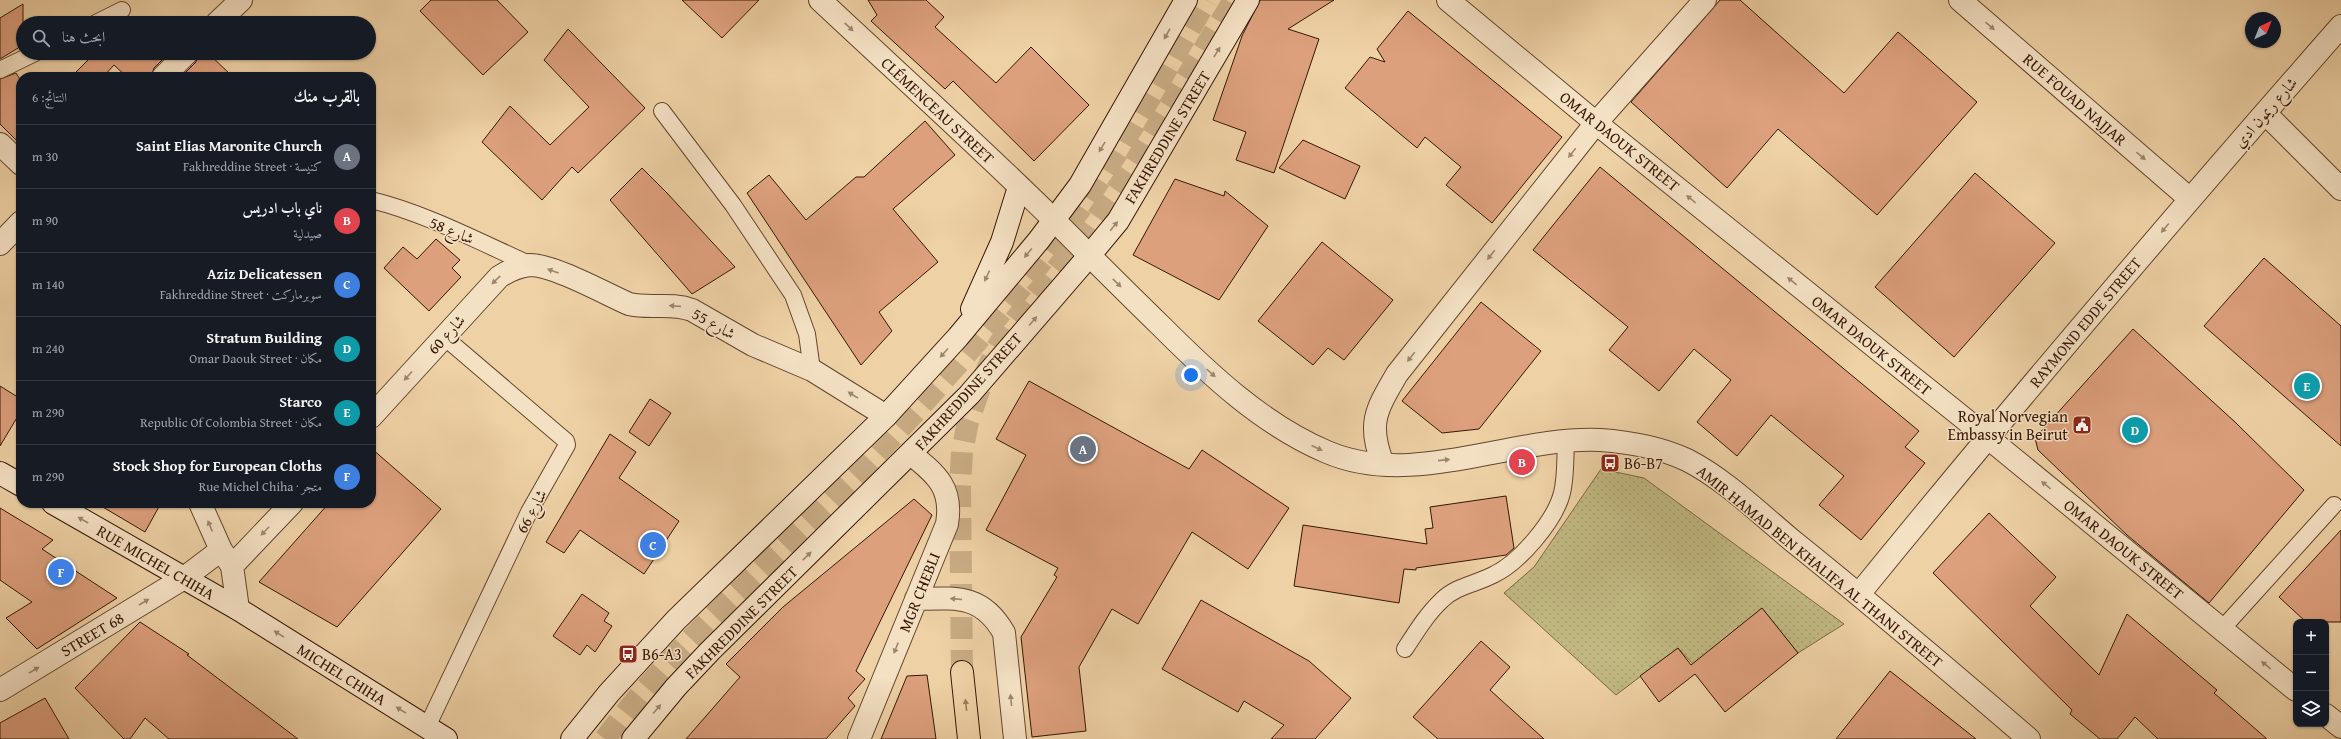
<!DOCTYPE html>
<html lang="ar">
<meta charset="utf-8">
<style>
body{margin:0;font-family:"Gentium Book Plus",Amiri,serif;background:#20242c;color:#f1f3f6;direction:rtl}
.controls{position:absolute;right:12px;bottom:12px;display:grid;overflow:hidden;border-radius:8px;box-shadow:0 1px 3px #0004}
.controls button{width:36px;height:36px;display:grid;place-items:center;padding:0;border:0;border-bottom:1px solid #363941;background:#171b24;color:#f1f3f6;font:20px sans-serif}
.compass{position:absolute;left:2245px;top:12px;width:36px;height:36px;border-radius:50%;background:#171b24;box-shadow:0 1px 3px #0004;rotate:43deg}
.you{position:absolute;left:1191px;top:375px;width:14px;height:14px;margin:-10px;border:3px solid #fff;border-radius:50%;background:#1a73e8;box-shadow:0 0 0 6px #1a73e833}
.badge{display:grid;place-items:center;width:26px;height:26px;border-radius:50%;background:#1a73e8;color:#fff;font-size:13px;font-weight:700}
.pin{position:absolute;translate:-50% -50%;border:2px solid #fff;box-shadow:0 1px 4px #0006}
.list{margin:0;padding:0;list-style:none}
h2{display:flex;justify-content:space-between;align-items:center;height:52px;margin:0;padding:0 16px;font-size:17px}
h2 small{font-size:13px;font-weight:400;color:#9ea1a6}
.list li{display:grid;grid-template-columns:26px 1fr auto;gap:12px;align-items:center;box-sizing:border-box;height:64px;padding:0 16px;border-top:1px solid #363941}
.list b{display:block;font-size:15px;white-space:nowrap}
.list p{margin:0;font-size:13px;white-space:nowrap;color:#9ea1a6}
.list em{font-size:13px;font-style:normal;color:#9ea1a6}
.icon{flex:none;width:22px;height:22px;fill:none;stroke:currentColor;stroke-width:2;stroke-linecap:round;stroke-linejoin:round}
.map{position:relative;flex:none;width:2341px;height:739px;overflow:hidden;direction:ltr}
.search{position:absolute;background:#171b24;box-shadow:0 1px 3px #0004;left:16px;top:16px;width:360px;height:44px;display:flex;align-items:center;gap:10px;box-sizing:border-box;padding:0 14px;border-radius:22px;color:#9ea1a6;font-size:15px}
.panel{position:absolute;background:#171b24;box-shadow:0 1px 3px #0004;left:16px;top:72px;width:360px;height:436px;border-radius:16px;direction:rtl}
.map>svg:first-child{display:block}
.grass{fill:url(#grass-dots);stroke:#7c6842}
.building{fill:#dda07d;stroke:#361703}
.lines{fill:none;stroke-linecap:round;stroke-linejoin:round}
.motorway-tunnel{stroke:#c9ac85;stroke-width:22;stroke-dasharray:22 11;stroke-linecap:butt}
.service-casing{stroke:#64462c;stroke-width:18}
.minor-casing{stroke:#64462c;stroke-width:24}
.tertiary-casing{stroke:#64462c;stroke-width:24}
.secondary-casing{stroke:#361703;stroke-width:24}
.motorway-casing{stroke:#361703;stroke-width:24}
.service{stroke:#f4e1c4;stroke-width:16}
.minor{stroke:#f4e1c4;stroke-width:22}
.tertiary{stroke:#f4e1c4;stroke-width:22}
.secondary{stroke:#f4e1c4;stroke-width:22}
.motorway{stroke:#eed1a5;stroke-width:22}
.oneway{fill:#9e866d}
.oneway2{fill:#9b7d5c}
.labels{text-anchor:middle;dominant-baseline:central;stroke-width:3;stroke-linejoin:round;paint-order:stroke}
.street-label{font-size:16px;fill:#361703;stroke:#f4e1c4}
.poi-label{font-size:16px;fill:#361703;stroke:#f4e1c4;text-anchor:start}
</style>
<div class="map">
<svg width="2341" height="739" viewBox="0 0 2341 739">
<defs>
<pattern id="grass-dots" width="8" height="8" patternUnits="userSpaceOnUse"><rect width="8" height="8" fill="#c1b981"/><path d="M2 2h.1M6 6h.1" fill="none" stroke="#a69e6e" stroke-width="1.8" stroke-linecap="round"/></pattern>
</defs>
<rect width="100%" height="100%" fill="#eed1a5"/>
<filter id="stains"><feTurbulence type="fractalNoise" baseFrequency=".005" numOctaves="4"/><feColorMatrix values="0 0 0 0 .2 0 0 0 0 .09 0 0 0 0 .02 0 0 0 .5 -.17"/></filter>
<radialGradient id="worn" r=".72"><stop offset=".6" stop-color="#630" stop-opacity="0"/><stop offset="1" stop-color="#630" stop-opacity=".3"/></radialGradient>
<!-- grass -->
<path class="grass" d="M1601 469 1644 478 1844 624 1798 653 1762 608 1693 664 1678 648 1616 695 1504 593 1534 567Z"/>
<!-- building -->
<path class="building" d="M431 0H497L528 32 483 75 420 11Z
M682 0H759L722 38Z
M868 0H926L944 17 935 27 996 83 1031 47 1089 105 1034 161 953 81 945 89 871 21 877 15Z
M1260 0H1334L1288 29 1319 39 1274 173 1236 160 1246 132 1213 120 1242 36Z
M1720 0H1740L1844 93 1898 32 1977 102 1877 215 1778 129 1727 188 1631 102Z
M23 4V45L0 59V18Z
M1408 11 1562 137 1492 223 1446 185 1461 167 1425 137 1417 148 1345 88 1370 57 1385 62 1377 49Z
M568 29 645 108 578 173 572 167 542 200 482 142 510 106 550 145 589 107 544 60Z
M95 53H169L154 68 151 77H127L114 65 103 77H71Z
M199 53H208L233 77H181L196 62Z
M16 73 21 81V145L0 124V79Z
M925 121 955 155 893 209 938 262 879 312 892 331 861 365 747 193 769 175 806 220 856 177H864Z
M1303 140 1360 166 1345 199 1279 168Z
M1600 167 1919 431 1905 447 1925 463 1861 540 1819 505 1844 476 1771 415 1737 456 1697 422 1731 380 1694 349 1659 391 1609 350 1628 327 1533 250Z
M642 168 667 193 735 267 692 294 610 200Z
M1975 173 2055 243 1954 357 1875 287Z
M1175 179 1224 196 1225 191 1268 226 1219 300 1133 255Z
M436 239 460 260 452 268 461 277 429 311 384 268 403 247 417 259Z
M1322 242 1393 300 1344 360 1328 348 1313 365 1258 321Z
M2264 258 2341 326V446L2204 326Z
M1481 302 1541 351 1479 429 1442 433 1402 401Z
M2133 329 2235 422 2304 490 2209 603 2127 535 2038 450 2035 438Z
M1029 381 1189 469 1202 450 1289 508 1248 569 1192 532 1138 624 1112 609 1079 667 1086 731 1032 737 1021 637 1057 577 1054 575 1058 568 986 530 1026 455 996 439Z
M0 386 21 399V411L0 446Z
M650 399 671 413 649 446 629 432Z
M610 434 636 452 619 478 679 521 644 574 580 530 564 553 546 542Z
M371 448 441 509 337 627 259 582 329 503H371Z
M1506 496 1514 548 1506 555 1416 568V570L1404 569 1399 603 1294 586 1303 525 1427 544 1425 529 1433 528 1430 507Z
M914 499 932 515 856 671 865 679 848 698 855 706 826 739H686L740 677 726 664 783 607Z
M96 503H161L145 532Z
M0 508 53 540 42 549 117 598 37 649 6 618 32 602 0 580Z
M1989 513 2056 577 2030 606 2099 675 2127 614 2217 690 2214 693 2267 739H2158L2135 717 2117 739H2100L2070 714 2072 710 1933 573Z
M2341 530V622H2306L2279 597Z
M582 594 609 613 604 621 612 626 595 652 587 645 580 655 553 636Z
M1201 600 1309 661 1351 698 1315 739H1271L1284 725 1244 701 1238 712 1162 669Z
M1762 608 1798 653 1725 712 1695 674 1659 702 1640 676 1678 648 1691 665Z
M140 622 189 654 187 655 298 739H169L145 718 130 739H124L75 688Z
M1481 641 1510 667 1490 690 1544 739H1438L1413 717Z
M1890 671 1976 739H1836Z
M927 675 936 739H881L907 676Z
M45 698 69 739H0V723Z"/>
<g class="lines">
<!-- motorway-tunnel -->
<path class="motorway-tunnel" d="M962 672 960 487 962 452 968 422 985 374 996 349 1011 325 1088 230 1129 172 1234 0
M605 739C679 640 775 559 860 471 935 393 1008 309 1072 221 1122 151 1163 74 1207 0"/>
<!-- service casing -->
<g class="service-casing">
<path id="service" d="M96 23 122 10
M0 70 35 53
M662 111 733 205 793 295 807 334 812 370
M371 200C425 213 480 242 531 265
M2222 629 2334 505
M1405 649C1416 632 1427 614 1442 600 1456 586 1476 584 1493 575 1519 563 1555 521 1562 493 1566 477 1565 459 1566 442
M427 727 529 512 567 445 566 441 443 336"/>
</g>
<!-- minor casing -->
<g class="minor-casing">
<path id="minor" d="M1960 0 2190 199
M217 23 241 0
M163 77 187 53
M2265 113 2341 189
M0 144 21 164
M0 244 21 222
M371 417 499 277C508 271 519 266 530 265 554 265 606 294 629 304 650 309 671 302 692 310L753 345 812 370 886 416
M1383 464C1367 424 1376 410 1397 374L1596 123 1705 0
M200 503 221 550 232 566 238 609
M232 566 292 503
M1859 594C2016 401 2177 213 2341 26
M916 599C956 598 982 594 1004 633L1015 739
M0 690 184 578 221 550
M859 739 947 524C953 488 937 475 911 454"/>
</g>
<!-- tertiary casing -->
<g class="tertiary-casing">
<path id="tertiary" d="M820 0C898 73 978 145 1055 221 1090 256 1125 291 1161 326 1209 374 1263 425 1327 452 1413 489 1512 436 1600 440 1630 442 1659 447 1687 460 1726 480 1760 514 1794 542 1874 606 1951 672 2029 739
M1448 0 1596 123 1987 437 2296 690
M2326 715 2341 727"/>
</g>
<!-- secondary casing -->
<g class="secondary-casing">
<path id="secondary" d="M972 309 1002 242 1019 187
M0 473 21 485
M53 503 238 609 446 739
M572 739 609 693 676 620 886 416 958 337 1039 240 1080 185 1186 0
M633 739 676 687 710 651 969 395 1089 256 1118 221 1248 0"/>
</g>
<!-- motorway casing -->
<g class="motorway-casing">
<path id="motorway" d="M962 672 969 739"/>
</g>
<!-- service -->
<use href="#service" class="service"/>
<!-- minor -->
<use href="#minor" class="minor"/>
<!-- tertiary -->
<use href="#tertiary" class="tertiary"/>
<!-- secondary -->
<use href="#secondary" class="secondary"/>
<!-- motorway -->
<use href="#motorway" class="motorway"/>
</g>
<!-- one-way arrows -->
<defs><path id="oneway-solid" d="M-6-.8H1V-3.2L6.5 0L1 3.2V.8H-6Z"/></defs>
<g class="oneway">
<use href="#oneway-solid" transform="translate(1990 26) rotate(41)"/>
<use href="#oneway-solid" transform="translate(849 27) rotate(43)"/>
<use href="#oneway-solid" transform="translate(1167 34) rotate(119)"/>
<use href="#oneway-solid" transform="translate(1217 52) rotate(-59)"/>
<use href="#oneway-solid" transform="translate(1102 147) rotate(121)"/>
<use href="#oneway-solid" transform="translate(1572 153) rotate(128)"/>
<use href="#oneway-solid" transform="translate(2141 156) rotate(41)"/>
<use href="#oneway-solid" transform="translate(1691 199) rotate(-141)"/>
<use href="#oneway-solid" transform="translate(1114 226) rotate(-51)"/>
<use href="#oneway-solid" transform="translate(2165 228) rotate(130)"/>
<use href="#oneway-solid" transform="translate(1028 253) rotate(130)"/>
<use href="#oneway-solid" transform="translate(1491 255) rotate(128)"/>
<use href="#oneway-solid" transform="translate(553 271) rotate(-160)"/>
<use href="#oneway-solid" transform="translate(987 276) rotate(115)"/>
<use href="#oneway-solid" transform="translate(496 280) rotate(136)"/>
<use href="#oneway-solid" transform="translate(1792 281) rotate(-141)"/>
<use href="#oneway-solid" transform="translate(1117 283) rotate(44)"/>
<use href="#oneway-solid" transform="translate(675 306) rotate(-176)"/>
<use href="#oneway-solid" transform="translate(1033 321) rotate(-49)"/>
<use href="#oneway-solid" transform="translate(944 353) rotate(132)"/>
<use href="#oneway-solid" transform="translate(1411 357) rotate(128)"/>
<use href="#oneway-solid" transform="translate(1211 373) rotate(42)"/>
<use href="#oneway-solid" transform="translate(408 376) rotate(132)"/>
<use href="#oneway-solid" transform="translate(853 395) rotate(-148)"/>
<use href="#oneway-solid" transform="translate(1317 448) rotate(25)"/>
<use href="#oneway-solid" transform="translate(1444 460) rotate(-6)"/>
<use href="#oneway-solid" transform="translate(2046 485) rotate(-141)"/>
<use href="#oneway-solid" transform="translate(83 520) rotate(-150)"/>
<use href="#oneway-solid" transform="translate(210 526) rotate(-112)"/>
<use href="#oneway-solid" transform="translate(265 531) rotate(134)"/>
<use href="#oneway-solid" transform="translate(807 556) rotate(-44)"/>
<use href="#oneway-solid" transform="translate(956 599) rotate(-175)"/>
<use href="#oneway-solid" transform="translate(144 602) rotate(-31)"/>
<use href="#oneway-solid" transform="translate(279 634) rotate(-148)"/>
<use href="#oneway-solid" transform="translate(896 648) rotate(112)"/>
<use href="#oneway-solid" transform="translate(2266 665) rotate(-141)"/>
<use href="#oneway-solid" transform="translate(34 670) rotate(-31)"/>
<use href="#oneway-solid" transform="translate(1011 700) rotate(-96)"/>
<use href="#oneway-solid" transform="translate(657 709) rotate(-50)"/>
<use href="#oneway-solid" transform="translate(401 710) rotate(-148)"/>
</g>
<use class="oneway2" href="#oneway-solid" transform="translate(966 705) rotate(-96)"/>
<!-- icons -->
<defs>
<g id="civic-square" transform="scale(1)"><rect x="-9" y="-9" width="18" height="18" rx="4" fill="#8f2418" stroke="#f4e1c4"/><path d="M-.6-6.5H3V-4.5H.6V-3L4-1V1h2V6H-6V1h2V-1L-.6-3ZM-1.2 2.5V6h2.4V2.5Z" fill="#fff"/></g>
<g id="bus-square" transform="scale(1)"><rect x="-9" y="-9" width="18" height="18" rx="4" fill="#8f2418" stroke="#f4e1c4"/><path d="M-5-6H5V4H4V6H2V4H-2V6H-4V4H-5ZM-3.5-4V0h7V-4ZM-3.5 1.2v1.5H-2V1.2ZM2 1.2v1.5H3.5V1.2Z" fill="#fff"/></g>
</defs>
<g fill-rule="evenodd">
<use href="#civic-square" x="2082" y="425"/>
<use href="#bus-square" x="1610" y="463"/>
<use href="#bus-square" x="628" y="654"/>
</g>
<g class="labels">
<!-- street labels -->
<g class="street-label">
<text transform="translate(2075 99) rotate(41)">RUE FOUAD NAJJAR</text>
<text transform="translate(938 110) rotate(43)">CLÉMENCEAU STREET</text>
<text transform="translate(2265 112) rotate(-49)">شارع ريمون ادي</text>
<text transform="translate(1167 137) rotate(-59)">FAKHREDDINE STREET</text>
<text transform="translate(1620 141) rotate(39)">OMAR DAOUK STREET</text>
<text transform="translate(452 230) rotate(23)">شارع 58</text>
<text transform="translate(2085 322) rotate(-50)">RAYMOND EDDE STREET</text>
<text transform="translate(714 323) rotate(29)">شارع 55</text>
<text transform="translate(446 334) rotate(-48)">شارع 60</text>
<text transform="translate(1872 345) rotate(39)">OMAR DAOUK STREET</text>
<text transform="translate(968 391) rotate(-48)">FAKHREDDINE STREET</text>
<text transform="translate(531 511) rotate(-62)">شارع 66</text>
<text transform="translate(2124 549) rotate(39)">OMAR DAOUK STREET</text>
<text transform="translate(156 562) rotate(30)">RUE MICHEL CHIHA</text>
<text transform="translate(1820 566) rotate(39)">AMIR HAMAD BEN KHALIFA AL THANI STREET</text>
<text transform="translate(919 592) rotate(-68)">MGR CHEBLI</text>
<text transform="translate(741 622) rotate(-45)">FAKHREDDINE STREET</text>
<text transform="translate(92 634) rotate(-31)">STREET 68</text>
<text transform="translate(342 674) rotate(32)">MICHEL CHIHA</text>
</g>
<!-- poi labels -->
<g class="poi-label">
<text x="2068" y="416" text-anchor="end">Royal Norvegian<tspan x="2068" dy="18">Embassy in Beirut</tspan></text>
<text x="1624" y="463">B6-B7</text>
<text x="642" y="654">B6-A3</text>
</g>
</g>
<rect width="100%" height="100%" filter="url(#stains)"/>
<rect width="100%" height="100%" fill="url(#worn)"/>
</svg>
<div class="controls">
<button>+</button>
<button>−</button>
<button><svg class="icon" aria-label="layers" viewBox="0 0 24 24"><path d="M12 4l9 5-9 5-9-5zM3 14l9 5 9-5"/></svg></button>
</div>
<svg class="compass" viewBox="-18 -18 36 36"><path d="M0-13l5 13h-10z" fill="#e53935"/><path d="M0 13l5-13h-10z" fill="#9ea1a6"/></svg>
<div class="you"></div>
<div class="pin badge" style="left:1083px;top:449px;background:#6b7280">A</div>
<div class="pin badge" style="left:1522px;top:462px;background:#e0444e">B</div>
<div class="pin badge" style="left:653px;top:545px;background:#3f7fe0">C</div>
<div class="pin badge" style="left:2135px;top:430px;background:#0f9aa8">D</div>
<div class="pin badge" style="left:2307px;top:386px;background:#0f9aa8">E</div>
<div class="pin badge" style="left:61px;top:572px;background:#3f7fe0">F</div>
<div class="search"><svg class="icon" aria-label="search" viewBox="0 0 24 24"><circle cx="10" cy="10" r="6"/><path d="M15 15l6 6"/></svg>ابحث هنا</div>
<section class="panel">
<h2>بالقرب منك<small>النتائج: 6</small></h2>
<ul class="list">
<li><span class="badge" style="background:#6b7280">A</span><div><b>Saint Elias Maronite Church</b><p>كنيسة · Fakhreddine Street</p></div><em>30 m</em></li>
<li><span class="badge" style="background:#e0444e">B</span><div><b>ناي باب ادريس</b><p>صيدلية</p></div><em>90 m</em></li>
<li><span class="badge" style="background:#3f7fe0">C</span><div><b>Aziz Delicatessen</b><p>سوبرماركت · Fakhreddine Street</p></div><em>140 m</em></li>
<li><span class="badge" style="background:#0f9aa8">D</span><div><b>Stratum Building</b><p>مكان · Omar Daouk Street</p></div><em>240 m</em></li>
<li><span class="badge" style="background:#0f9aa8">E</span><div><b>Starco</b><p>مكان · Republic Of Colombia Street</p></div><em>290 m</em></li>
<li><span class="badge" style="background:#3f7fe0">F</span><div><b>Stock Shop for European Cloths</b><p>متجر · Rue Michel Chiha</p></div><em>290 m</em></li>
</ul>
</section>
</div>
